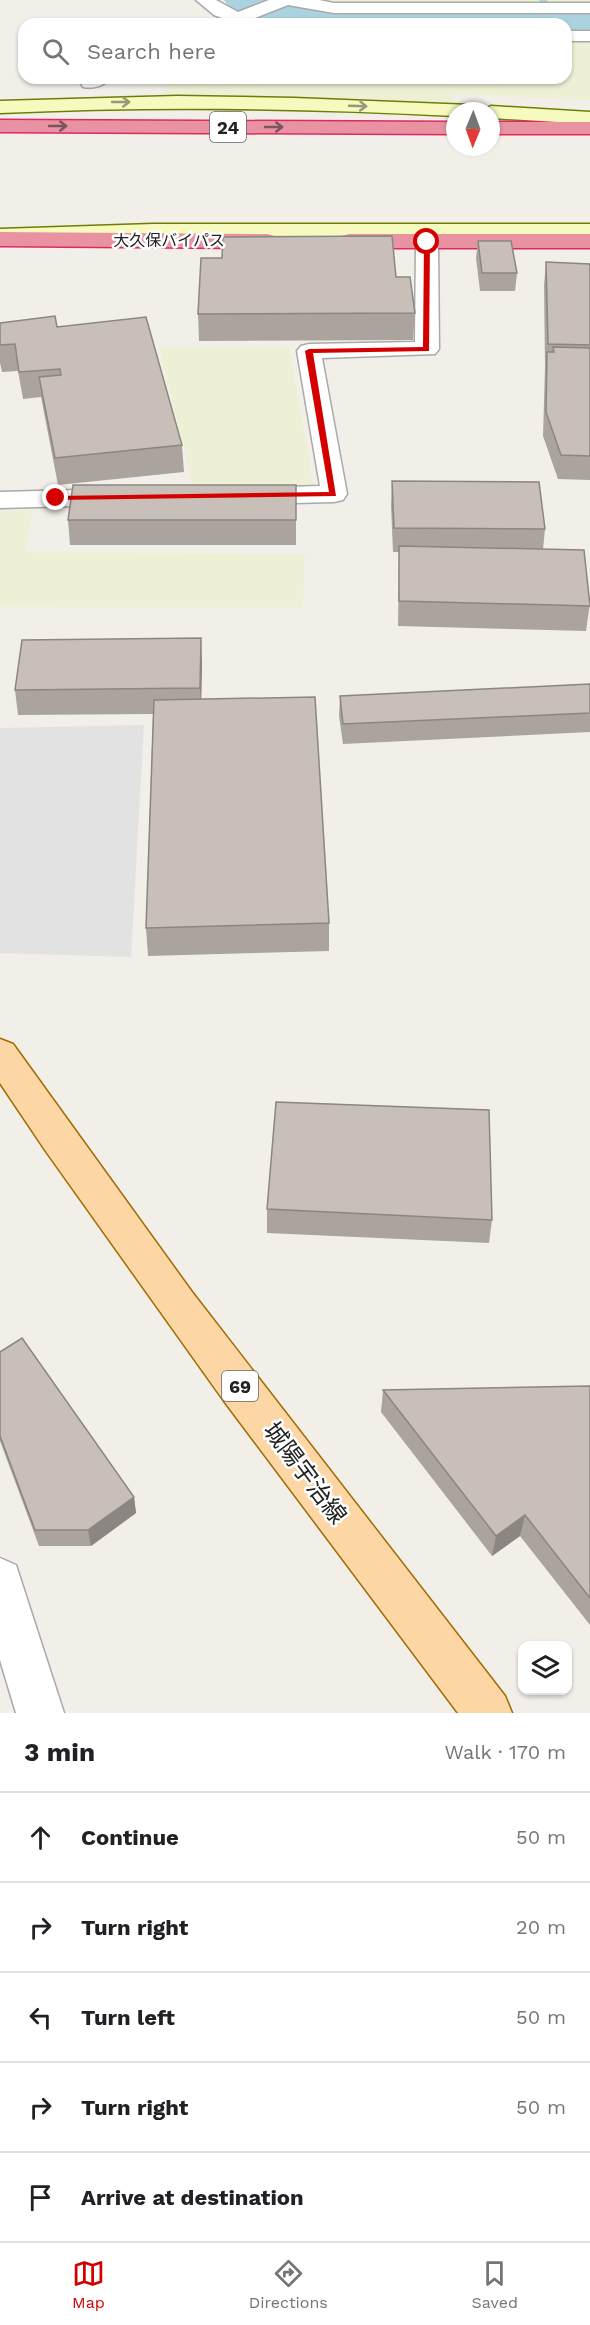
<!DOCTYPE html>
<meta charset="utf-8">
<style>
body{margin:0;font-family:"Work Sans","Noto Sans JP",sans-serif;background:#f2f2f2;color:#202124}
.controls{position:absolute;right:18px;bottom:18px;display:grid;overflow:hidden;border-radius:12px;box-shadow:0 2px 4px #0004}
.controls button{width:54px;height:54px;display:grid;place-items:center;padding:0;border:0;border-bottom:2px solid #e0e0e0;background:#fff;color:#202124;font:30px sans-serif}
.compass{position:absolute;left:446px;top:102px;width:54px;height:54px;border-radius:50%;background:#fff;box-shadow:0 2px 4px #0004;rotate:181deg}
.stop{position:absolute;width:18px;height:18px;margin:-14px;border:4px solid #d40000;border-radius:50%;background:#fff}
.stop.end{background:#d40000;border-color:#fff;box-shadow:0 2px 6px #0008}
.list{margin:0;padding:0;list-style:none}
h2{display:flex;justify-content:space-between;align-items:center;height:78px;margin:0;padding:0 24px;font-size:26px}
h2 small{font-size:20px;font-weight:400;color:#757577}
.list li{display:grid;grid-template-columns:39px 1fr auto;gap:18px;align-items:center;box-sizing:border-box;height:90px;padding:0 24px;border-top:2px solid #e0e0e0}
.list b{display:block;font-size:22px;white-space:nowrap}
.list em{font-size:20px;font-style:normal;color:#757577}
.icon{flex:none;width:33px;height:33px;fill:none;stroke:currentColor;stroke-width:2;stroke-linecap:round;stroke-linejoin:round}
.map{position:relative;flex:none;width:590px;height:1713px;overflow:hidden}
.search{position:absolute;background:#fff;box-shadow:0 2px 4px #0004;left:18px;right:18px;top:18px;height:66px;display:flex;align-items:center;gap:15px;box-sizing:border-box;padding:0 21px;border-radius:18px;color:#757577;font-size:22px}
.sheet{height:528px;background:#fff}
nav{display:flex;justify-content:space-around;align-items:center;box-sizing:border-box;height:84px;border-top:2px solid #e0e0e0;background:#fff;font-size:16px;color:#757577}
nav a{display:grid;justify-items:center;gap:3px}
nav .on{color:#d40000}
.map>svg:first-child{display:block}
.farmland{fill:#eef0d5}
.parking{fill:#e2e2e2}
.lines{fill:none;stroke-linecap:round;stroke-linejoin:round}
.stream{fill:#aad3df;fill-rule:evenodd}
.river{fill:#aad3df;fill-rule:evenodd}
.street-casing{stroke:#a9a9a9;stroke-width:3}
.secondary-casing{stroke:#707d05;stroke-width:3}
.primary-casing{stroke:#a06b00;stroke-width:3}
.highway-casing{stroke:#dc2a67;stroke-width:3}
.street{fill:#fff;fill-rule:evenodd}
.secondary{fill:#f7fabf;fill-rule:evenodd}
.primary{fill:#fcd6a4;fill-rule:evenodd}
.highway{fill:#e892a2;fill-rule:evenodd}
.wall{fill:#aba49e}
.shaded-wall{fill:#8b8681}
.building{fill:#c7bfb8;stroke:#8b8681;stroke-width:1.5}
.oneway{stroke:#979978}
.oneway2{stroke:#7b545c}
.route{fill:#d40000}
.labels{text-anchor:middle;dominant-baseline:central;stroke-width:5;stroke-linejoin:round;paint-order:stroke}
.far-street-label{font-size:16px;fill:#222;stroke:#fff}
.shield{fill:#fff;stroke:#646464;stroke-width:1.5}
.shield-label{font-size:18px;font-weight:bold;fill:#222}
.near-street-label{font-size:24px;fill:#222;stroke:#fff}
</style>
<div class="map">
<svg width="590" height="1713" viewBox="0 0 590 1713">
<rect width="100%" height="100%" fill="#f2efe9"/>
<!-- farmland -->
<path class="farmland" d="M323 0H590V5L340 3Z
M566 42H590V100L453 94 454 102 164 93 170 78H566Z
M159 347H289L314 485H193Z
M33 510 25 552 305 554 303 608 0 607V511Z"/>
<!-- parking -->
<path class="parking" d="M144 725 131 957 0 953V728Z"/>
<g class="lines">
<!-- stream -->
<path class="stream" d="M539 0H547L558 24H552Z"/>
<!-- river -->
<path class="river" d="M224 0H278L316 9 590 10V36H566V24H262C247 20 233 13 224 0Z"/>
<!-- street casing -->
<g class="street-casing">
<path id="street" d="M196 0H216L238 12 269 0H319L334 3H590V13H334L288 5 255 18 260 24H214L222 18 214 15Z
M566 31H590V41H566Z
M86 78H110C105 86 93 89 83 87L81 83Z
M427 235 435 237 438 242 439 349 435 354 322 358 347 494 343 500 334 502 250 504 241 502 237 496 241 490 250 488 320 486 297 351 301 346 309 344 415 342 416 242 419 237Z
M114 489 123 491 127 497 123 503 114 505 0 508V492Z
M0 1558 16 1565 64 1713H16L0 1660Z"/>
</g>
<!-- secondary casing -->
<g class="secondary-casing">
<path id="secondary" d="M177 96 294 98 471 105 478 107 481 111H455V116C303 108 152 106 0 113V101Z
M491 106 590 112V124L491 118V111H482Z
M153 224H590V236H153L0 243V229Z"/>
</g>
<!-- primary casing -->
<g class="primary-casing">
<path id="primary" d="M0 1039 13 1044 192 1292 505 1696 512 1713H458L224 1401 45 1150 0 1083Z"/>
</g>
<!-- highway casing -->
<g class="highway-casing">
<path id="highway" d="M0 120 455 122V134L0 132Z
M491 122H590V134H491Z
M0 232 267 234 275 236 278 241 275 246 267 248 0 246Z
M349 234H590V248H349L341 246 338 241 341 236Z"/>
</g>
<!-- street -->
<use href="#street" class="street"/>
<!-- secondary -->
<use href="#secondary" class="secondary"/>
<!-- primary -->
<use href="#primary" class="primary"/>
<!-- highway -->
<use href="#highway" class="highway"/>
</g>
<!-- wall -->
<path class="wall" d="M478 241 517 273 515 291H480L476 258Z
M546 262 590 264V480L558 479 543 436 545 367 544 285Z
M396 277 415 313 413 340 199 341 198 314Z
M0 323 57 327 182 445 184 472 58 485 41 397 23 399 18 371 2 372 0 363Z
M392 481 545 529 543 550 590 603 586 631 398 626 399 552H393L391 505Z
M296 485V545H70L68 520Z
M202 663 201 699 329 923V951L148 956 146 928 153 714 18 715 15 690Z
M590 684V732L343 744 339 716 340 696Z
M267 1209 492 1220 489 1243 267 1233Z
M0 1352 134 1497 136 1513 91 1546H39L0 1441Z
M590 1386V1625L520 1536 492 1556 381 1412 383 1390Z"/>
<!-- shaded-wall -->
<path class="shaded-wall" d="M201 638 202 663 201 713 200 688Z
M134 1497 136 1513 91 1546 88 1530Z
M525 1515 520 1536 492 1556 496 1536Z"/>
<!-- building -->
<path class="building" d="M392 236 396 277H410L415 313 198 314 201 258H222L223 237Z
M478 241H511L517 273H482Z
M546 262 590 264V345L548 344Z
M55 316 57 327 146 317 182 445 55 458 39 377 61 375 60 369 19 372 15 344 0 345V323Z
M553 347 590 348V456L561 455 546 412 547 352H554Z
M392 481 539 482 545 529 394 528Z
M73 485H296V520H68Z
M399 546 584 550 590 606 399 601Z
M201 638 200 688 15 690 22 640Z
M590 684V713L343 724 340 696Z
M315 697 329 923 146 928 154 700Z
M276 1102 489 1110 492 1220 267 1209Z
M22 1338 134 1497 88 1530H35L0 1436V1352Z
M590 1386V1598L525 1515 496 1536 383 1390Z"/>
<!-- one-way arrows -->
<defs><path id="oneway-shaft" d="M-6 0H5M1.5-3L5.5 0L1.5 3" fill="none" stroke-width="1.6" stroke-linecap="round" stroke-linejoin="round" transform="scale(1.5)"/></defs>
<g class="oneway">
<use href="#oneway-shaft" transform="translate(121 102)"/>
<use href="#oneway-shaft" transform="translate(358 106) rotate(2)"/>
</g>
<g class="oneway2">
<use href="#oneway-shaft" transform="translate(58 126)"/>
<use href="#oneway-shaft" transform="translate(274 127)"/>
</g>
<!-- route -->
<path class="route" d="M427 240 430 242 429 351 313 353 336 496 53 500 52 498 56 496 329 492 305 351 309 349 423 347 424 242Z"/>
<g class="labels">
<!-- far-street labels -->
<g class="far-street-label">
<text x="169" y="240">大久保バイパス</text>
</g>
<!-- shield labels -->
<g class="shield">
<rect x="210" y="112" width="36" height="30" rx="4.5"/>
<rect x="222" y="1371" width="36" height="30" rx="4.5"/>
</g>
<g class="shield-label">
<text x="228" y="127">24</text>
<text x="240" y="1386">69</text>
</g>
<!-- near-street labels -->
<g class="near-street-label">
<text transform="translate(305 1473) rotate(53)">城陽宇治線</text>
</g>
</g>
</svg>
<div class="controls">
<button><svg class="icon" aria-label="layers" viewBox="0 0 24 24"><path d="M12 4l9 5-9 5-9-5zM3 14l9 5 9-5"/></svg></button>
</div>
<svg class="compass" viewBox="-18 -18 36 36"><path d="M0-13l5 13h-10z" fill="#e53935"/><path d="M0 13l5-13h-10z" fill="#757577"/></svg>
<div class="stop" style="left:427px;top:242px"></div>
<div class="stop end" style="left:56px;top:498px"></div>
<div class="search"><svg class="icon" aria-label="search" viewBox="0 0 24 24"><circle cx="10" cy="10" r="6"/><path d="M15 15l6 6"/></svg>Search here</div>
</div>
<section class="sheet">
<h2>3 min<small>Walk · 170 m</small></h2>
<ul class="list">
<li><svg class="icon" aria-label="ahead" viewBox="0 0 24 24"><path d="M12 20V5M6 11l6-6 6 6"/></svg><div><b>Continue</b></div><em>50 m</em></li>
<li><svg class="icon" aria-label="right" viewBox="0 0 24 24"><path d="M7 20v-9h11M14 6l5 5-5 5"/></svg><div><b>Turn right</b></div><em>20 m</em></li>
<li><svg class="icon" aria-label="left" viewBox="0 0 24 24"><path d="M17 20v-9H6M10 6l-5 5 5 5"/></svg><div><b>Turn left</b></div><em>50 m</em></li>
<li><svg class="icon" aria-label="right" viewBox="0 0 24 24"><path d="M7 20v-9h11M14 6l5 5-5 5"/></svg><div><b>Turn right</b></div><em>50 m</em></li>
<li><svg class="icon" aria-label="arrive" viewBox="0 0 24 24"><path d="M6 21V4h12l-3 4 3 4H6"/></svg><div><b>Arrive at destination</b></div></li>
</ul>
</section>
<nav>
<a class="on"><svg class="icon" aria-label="map" viewBox="0 0 24 24"><path d="M3 6l6-2 6 2 6-2v14l-6 2-6-2-6 2zM9 4v14M15 6v14"/></svg>Map</a>
<a><svg class="icon" aria-label="directions" viewBox="0 0 24 24"><path d="M12 3l9 9-9 9-9-9zM9 14v-3h6M13 9l2 2-2 2"/></svg>Directions</a>
<a><svg class="icon" aria-label="saved" viewBox="0 0 24 24"><path d="M7 4h10v16l-5-4-5 4z"/></svg>Saved</a>
</nav>
